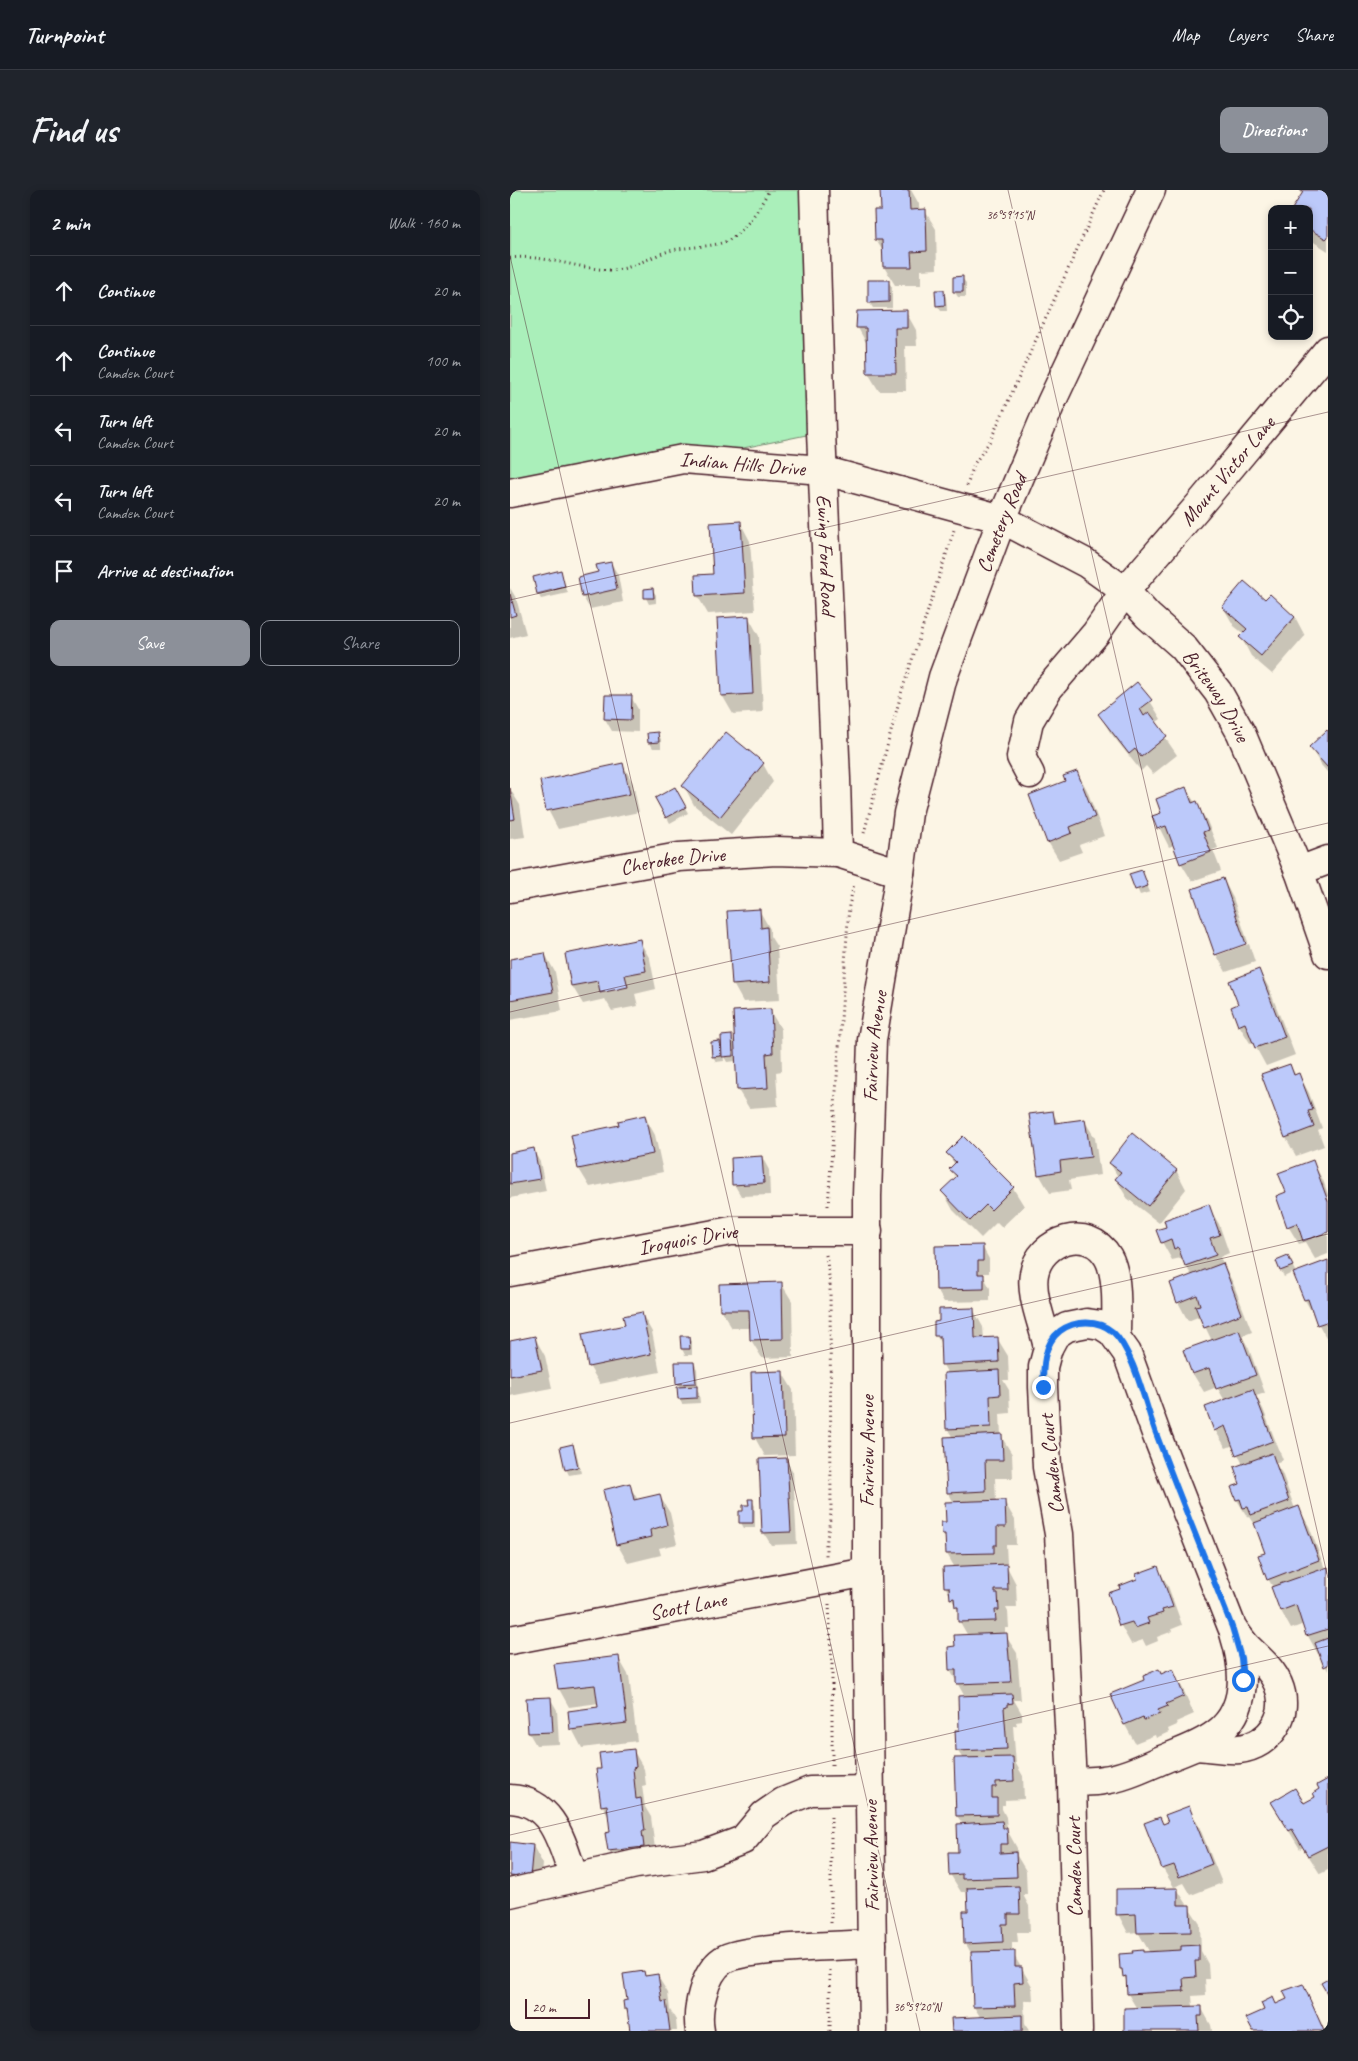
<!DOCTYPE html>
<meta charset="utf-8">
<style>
body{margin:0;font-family:Caveat,sans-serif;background:#20242c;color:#f1f3f6}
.controls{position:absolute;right:15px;top:15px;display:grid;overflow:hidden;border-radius:10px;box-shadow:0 2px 8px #0003}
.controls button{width:45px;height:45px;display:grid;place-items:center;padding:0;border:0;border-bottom:1px solid #363941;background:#171b24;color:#f1f3f6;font:25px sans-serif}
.scale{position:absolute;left:15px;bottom:12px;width:65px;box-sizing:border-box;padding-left:5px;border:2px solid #4a1f2b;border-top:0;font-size:14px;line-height:18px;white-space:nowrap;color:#4a1f2b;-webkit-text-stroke:4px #fcf5e5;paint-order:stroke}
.stop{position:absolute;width:15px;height:15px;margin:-11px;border:4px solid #1a73e8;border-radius:50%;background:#fff}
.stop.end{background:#1a73e8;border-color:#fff;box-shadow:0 1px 5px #0008}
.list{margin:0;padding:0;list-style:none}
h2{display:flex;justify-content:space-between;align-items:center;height:65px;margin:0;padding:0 20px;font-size:21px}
h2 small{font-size:16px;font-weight:400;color:#9ea1a6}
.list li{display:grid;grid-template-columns:32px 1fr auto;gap:15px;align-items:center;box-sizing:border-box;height:70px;padding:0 20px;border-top:1px solid #363941}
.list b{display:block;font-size:19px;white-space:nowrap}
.list p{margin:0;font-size:16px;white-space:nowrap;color:#9ea1a6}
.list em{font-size:16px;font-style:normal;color:#9ea1a6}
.actions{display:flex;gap:10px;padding:15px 20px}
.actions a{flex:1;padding:11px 0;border:1px solid #8c9099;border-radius:10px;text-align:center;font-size:18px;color:#8c9099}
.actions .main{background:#8c9099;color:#fff}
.icon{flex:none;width:28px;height:28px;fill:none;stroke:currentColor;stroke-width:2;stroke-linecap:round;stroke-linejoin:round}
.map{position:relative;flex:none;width:818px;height:1841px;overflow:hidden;border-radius:10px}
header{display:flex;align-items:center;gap:30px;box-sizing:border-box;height:70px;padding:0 25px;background:#171b24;border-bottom:1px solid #363941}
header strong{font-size:24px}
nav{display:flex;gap:28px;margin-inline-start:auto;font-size:18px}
.intro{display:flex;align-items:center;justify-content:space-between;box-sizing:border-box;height:120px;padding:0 30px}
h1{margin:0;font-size:35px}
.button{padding:12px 22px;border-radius:10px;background:#8c9099;color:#fff;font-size:18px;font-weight:700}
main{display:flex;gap:30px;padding:0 30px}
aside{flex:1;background:#171b24;border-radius:10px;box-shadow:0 2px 8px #0003}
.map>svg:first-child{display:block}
.green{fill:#aaefba;stroke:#7a8772}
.shadow{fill:#0003}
.building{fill:#bcc9fa;stroke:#4a1f2b}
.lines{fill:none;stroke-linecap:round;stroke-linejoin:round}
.minor-casing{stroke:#4a1f2b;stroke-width:31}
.major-casing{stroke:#4a1f2b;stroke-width:31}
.path{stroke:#4a1f2b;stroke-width:3;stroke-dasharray:1 4;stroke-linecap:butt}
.minor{stroke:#fcf5e5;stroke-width:28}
.major{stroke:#fcf5e5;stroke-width:28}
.route{stroke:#1a73e8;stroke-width:6}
.ticks{fill:none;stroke:#4a1f2b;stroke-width:1;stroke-opacity:0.45}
.labels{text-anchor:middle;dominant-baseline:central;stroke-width:4.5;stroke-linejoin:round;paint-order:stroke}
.street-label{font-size:21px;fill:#4a1f2b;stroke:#fcf5e5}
.ticks-label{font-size:12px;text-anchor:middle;fill:#4a1f2b;stroke:#fcf5e5;stroke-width:4.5;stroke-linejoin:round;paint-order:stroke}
</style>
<header>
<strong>Turnpoint</strong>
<nav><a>Map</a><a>Layers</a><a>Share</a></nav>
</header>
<div class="intro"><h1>Find us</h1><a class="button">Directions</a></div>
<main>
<aside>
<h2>2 min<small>Walk · 160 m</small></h2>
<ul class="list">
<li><svg class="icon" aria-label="ahead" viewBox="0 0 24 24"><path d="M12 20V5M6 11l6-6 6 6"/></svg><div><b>Continue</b></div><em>20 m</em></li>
<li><svg class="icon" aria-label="ahead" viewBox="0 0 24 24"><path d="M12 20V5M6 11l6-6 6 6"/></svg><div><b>Continue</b><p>Camden Court</p></div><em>100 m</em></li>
<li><svg class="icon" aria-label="left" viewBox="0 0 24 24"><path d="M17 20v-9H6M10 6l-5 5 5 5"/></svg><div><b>Turn left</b><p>Camden Court</p></div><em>20 m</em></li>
<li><svg class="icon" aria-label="left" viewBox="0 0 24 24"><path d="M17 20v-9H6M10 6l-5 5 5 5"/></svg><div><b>Turn left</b><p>Camden Court</p></div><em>20 m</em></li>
<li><svg class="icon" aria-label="arrive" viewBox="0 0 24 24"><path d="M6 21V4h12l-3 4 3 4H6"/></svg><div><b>Arrive at destination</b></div></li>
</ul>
<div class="actions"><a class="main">Save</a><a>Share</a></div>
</aside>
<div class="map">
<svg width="818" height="1841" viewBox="0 0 818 1841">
<rect width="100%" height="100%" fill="#fcf5e5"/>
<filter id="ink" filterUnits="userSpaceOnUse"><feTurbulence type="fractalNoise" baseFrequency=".02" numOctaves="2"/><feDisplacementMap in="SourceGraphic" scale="10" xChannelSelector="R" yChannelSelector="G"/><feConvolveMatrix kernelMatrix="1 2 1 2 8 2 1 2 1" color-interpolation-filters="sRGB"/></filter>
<g filter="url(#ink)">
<!-- green -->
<path class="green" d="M0 0H305L311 242 0 306Z"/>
<!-- shadow -->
<path class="shadow" d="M372 0H401L409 14V21H415L426 39 427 79 411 80V95H385L374 77V63L366 50 372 21Z
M790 0H818V61L799 49V19Z
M452 88 456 93V107H448L444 101Z
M378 91 382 97V118H363L359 112Z
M433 101 436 107 437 121H431L427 115Z
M348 122H396L406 140 407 156H395L396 201H369L358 183V156L348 138Z
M230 332 240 351 245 421 198 424 187 405 205 385Z
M101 373 108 385 113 412 80 419 73 407 69 388 90 383Z
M50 382 58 403 31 409 28 404Z
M0 398 6 408 16 444 0 448Z
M142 399 146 405V413L139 414 136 408Z
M755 411 785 427 795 446 762 484 741 466 731 447 734 444 724 436 713 417Z
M239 428 249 446 253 522 223 524 212 505Z
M121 507 128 519V542L102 541 95 529Z
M640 511 651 529 645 533 667 565 643 584 636 576 631 581 600 542 589 524Z
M817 542 818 543V583L811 575 800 557Z
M147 543 151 549V558H143L139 552Z
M253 574 263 592 221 645 184 615 174 596Z
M113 575 123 593 129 622 48 639 38 620Z
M567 582 577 600 594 646 569 655 572 662 549 670 538 652 557 592Z
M164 598 178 623 160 633 147 608Z
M0 599 10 615 15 647 0 649Z
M676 599 697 631 708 658 703 660 711 681 682 691 671 673 664 655 659 657 644 627 653 624Z
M631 681 640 702 630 705 621 685Z
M713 689 723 708 738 752 708 762V765L739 754 745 772 716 782 706 764Z
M249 720 260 739V746L267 757 270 810 233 812 223 794Z
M129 750 140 769 146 799 125 804 128 816 102 821 95 809 73 814 62 796 56 765Z
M35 764 45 782 52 821 0 830V770Z
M749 780 759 798 785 865 756 876 743 852 740 853 729 835V815Z
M260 821 271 839 272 881 266 882 268 916 239 918 228 900 227 871 217 872 213 865 214 871 206 872 203 866 209 852 213 859 221 846 226 855Z
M780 875 786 886 789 885 799 903 812 938 808 940 814 956 786 966 776 948Z
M542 922 549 934 574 930 585 948 590 985 559 990 561 1000 540 1003 529 984Z
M135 927 145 945 153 982 80 997 69 979 62 946 111 936Z
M23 960 30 972 36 1001 0 1008V964Z
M438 963 503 998 514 1016 492 1037 487 1032 471 1048 443 1020 433 1002 446 988 441 979 445 975Z
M252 967 259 980 260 1005 231 1006 224 994Z
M802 972 813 990 818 1004V1064L805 1069 795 1052 789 1054 778 1036 777 1003Z
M600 973 666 980 676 999 649 1033 617 1008 606 989 608 987Z
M698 1016 709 1034 719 1063 710 1067 723 1093 742 1142 732 1146 739 1159 755 1203 746 1206 753 1219 773 1270 765 1273 772 1283 785 1319 788 1318 799 1336 815 1379 818 1378V1481L810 1463 808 1464 798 1446 794 1434 781 1439 771 1421 763 1397 758 1389 756 1363 746 1336 740 1327 738 1328 727 1310 732 1295 733 1275 724 1255 716 1258 705 1240 715 1211 707 1197 694 1202 683 1184 702 1151 690 1126 678 1131 668 1112 682 1086 671 1068 662 1070 652 1052Z
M472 1056 479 1069V1083H474V1087L480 1098V1111L434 1112 427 1100Z
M818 1071V1151L795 1110 784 1082 774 1087 767 1072 781 1073 786 1083Z
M271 1093 282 1111 283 1167 252 1168 241 1150V1138H222L211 1120 210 1095Z
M463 1119 473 1137 474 1149 487 1148 498 1166 499 1190H493L499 1200 500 1223 490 1224 491 1246 502 1264 503 1288H485L486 1311H494L505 1330 506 1355H496L497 1373H495L506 1394 507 1418H496L498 1422 499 1438H495V1445L507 1463 511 1510H504L512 1524V1531L506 1532 507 1535 503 1536 506 1574 513 1586 514 1609 495 1610V1615H492V1619L496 1627 497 1640 507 1658V1666L516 1681 517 1705H513L519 1716 520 1742H507L508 1752H502V1762L522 1796 523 1810 514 1811 515 1833 519 1841H443L471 1828 464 1817 462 1765 456 1754 459 1722 458 1702H451L440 1684 450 1663 453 1634 447 1626 453 1569 447 1560 455 1507 440 1480 439 1458H446L458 1446 450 1432 449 1423 435 1396 445 1378 437 1364 436 1349 433 1344 444 1313 438 1302 443 1248 437 1238 438 1184 433 1175 432 1156 426 1145Z
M132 1124 142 1142 150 1182 90 1194 79 1176 116 1136Z
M178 1147 182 1153V1165H175L172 1159Z
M25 1148 35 1166 42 1198 0 1206V1153Z
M184 1173 187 1179 188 1198H187L189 1203 190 1213 172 1214 169 1208 170 1198 168 1193Z
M272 1182 283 1200 285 1265 255 1266 245 1248Z
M63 1256 66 1261 71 1283 59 1285 56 1279Z
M276 1269 283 1282 287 1354 261 1355 254 1343 251 1270Z
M119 1295 128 1310 149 1305 160 1323 167 1354 149 1358 151 1365 118 1373 107 1354Z
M242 1310 245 1316V1338H234L231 1333 234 1322 240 1317Z
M648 1378 658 1396 672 1435 662 1439 663 1441 647 1447 648 1451 636 1456 633 1450 621 1454 611 1436 629 1390Z
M108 1467 119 1486 127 1551 72 1558 62 1539 89 1518V1513L59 1517 49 1499Z
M663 1481 673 1499 684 1524 666 1532 667 1535 658 1539 659 1542 646 1548 645 1545 625 1553 615 1535 602 1505Z
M40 1508 47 1520 49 1554 26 1555 19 1543Z
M123 1560 134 1579 136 1595 132 1596 135 1617 141 1627 145 1659 109 1679 99 1661 97 1644 101 1643 99 1628 93 1616 88 1580H92Z
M818 1590V1680L810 1684 793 1657 790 1659 773 1631 807 1607 810 1600 809 1596Z
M678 1617 689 1636 712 1693 681 1705 674 1693 664 1697 653 1679 636 1634 654 1635Z
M0 1653 23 1656 33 1674 30 1706 0 1709Z
M667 1699 690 1734 691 1761 698 1774 699 1789H695L696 1805 682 1806 683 1817H691L701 1835 702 1841H616L627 1819 618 1804 617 1792 611 1779 610 1765 624 1764 633 1761 634 1763H640L628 1742 618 1743 608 1724Z
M133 1782 136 1787 147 1785 158 1803 160 1820 166 1830 167 1841H121L119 1825 115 1819Z
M792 1795 815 1841H744L767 1815 778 1810Z"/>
<!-- building -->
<path class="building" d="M370 0H399L400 20 416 19 417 61 401 62 402 77H373L372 50H365L364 20H371Z
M790 0H818V47L816 49 799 39V19H782L793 2Z
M453 86V102H443V87Z
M358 90H379V112L358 113Z
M425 100H434L435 115 426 116Z
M397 120V138H385L386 183H357L356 138H346L347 121Z
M231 331 235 403 186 406 185 385 203 384 200 333Z
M101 372 107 399 72 407 68 387 88 382 86 375Z
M51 380 55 397 27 404 23 387Z
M734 391 755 409 760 404 785 427 751 466 729 447 737 439 712 417Z
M143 398 144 408H134V399Z
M0 404 6 425 0 427Z
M239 426 243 504 211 506 207 428Z
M627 492 642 510 630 519 634 526 639 522 657 546 631 567 625 559 619 564 588 524Z
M95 505H122L121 530 94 529Z
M817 540 818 541V578L799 557Z
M148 542 149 552 138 553 137 543Z
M216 542 254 573 210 627 172 596Z
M113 573 120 604 36 621 30 591Z
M567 581 585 627 560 637 562 643 537 653 519 605 555 591 553 586Z
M165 597 176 617 156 628 145 608Z
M676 597 682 613 687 611 698 640 693 642 701 662 670 674 656 636 647 639 642 626 651 623 646 609Z
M0 598 5 629 0 630Z
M632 680 638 696 625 700 619 684Z
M713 688 736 754 705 765 682 699Z
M250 719 251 738 257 737 260 792 222 795 217 721Z
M130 749 136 781 115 785 118 797 90 803 88 791 61 796 55 764Z
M35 763 43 802 0 810V769Z
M749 779 775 847 745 858 735 833 728 836 721 817 728 814 719 791Z
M261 819 263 863 256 864 258 898 227 900 223 821Z
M222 845 223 866 212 867 211 846Z
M210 851 211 866 202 867 201 852Z
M780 874 784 885 789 883 803 920 798 921 804 937 775 948 751 884Z
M543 921 545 933 575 929 581 967 550 971 551 981 528 985 519 924Z
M135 925 143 964 68 979 61 945 109 935 108 931Z
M622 943 667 980 638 1016 605 989 611 982 599 973Z
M453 946 504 997 481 1020 476 1015 460 1031 431 1001 447 986 439 979 446 972 436 963Z
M24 958 30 989 0 994V963Z
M252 966 254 993 222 995 221 968Z
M803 970 818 1011V1042L793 1051 787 1033 777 1037 766 1006 776 1002 768 983Z
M699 1014 710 1045 700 1048 706 1065 675 1076 668 1057 664 1059 661 1049 651 1053 646 1040 656 1037 654 1030Z
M473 1055V1071H468V1084H474V1099L426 1100 425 1056Z
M778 1066 783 1076 770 1081 766 1071Z
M818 1070V1138L816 1132 807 1135 798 1109 794 1110 783 1083Z
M713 1073 732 1124 694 1138 685 1116 690 1115 687 1105 667 1113 660 1093Z
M272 1092 273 1149 240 1150 239 1120H210L209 1094Z
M464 1118 465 1148 488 1147 489 1172 431 1175 430 1146H424V1132L429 1131V1119Z
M132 1122 141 1164 78 1177 72 1144 115 1135 113 1126Z
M729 1140 746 1185 706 1199 699 1178 682 1184 673 1160Z
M25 1146 32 1180 0 1186V1151Z
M170 1146H179L180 1159H171Z
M165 1172H184L186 1193 166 1194Z
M489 1180 490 1205 480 1206 481 1237 436 1239 434 1183Z
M273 1181 275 1247 243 1248 241 1182Z
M187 1196V1208L168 1209 167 1197Z
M743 1199 763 1251 726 1265 715 1236 704 1241 695 1217Z
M492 1244 493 1270H475L476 1301 437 1303 434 1247Z
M63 1254 68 1277 55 1280 50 1257Z
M762 1263 779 1311 741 1325 738 1317 733 1318 730 1309 726 1310 721 1297 730 1294 724 1277Z
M277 1268 281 1342 252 1343 249 1269Z
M120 1293 124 1310 150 1304 157 1335 140 1340 141 1347 106 1355 93 1300Z
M238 1309H243V1333H229V1321H233V1315H239Z
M495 1310 496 1337H487V1355H484V1363L436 1364 435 1344H432L431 1332H436L435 1312Z
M789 1316 809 1370 757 1390 748 1365 755 1363 744 1333Z
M497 1374 498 1400H485V1403H488L489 1420H485L486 1431 448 1432V1417H445L444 1408 440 1409 439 1397H434L433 1377Z
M648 1376 663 1417 652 1420 653 1423 637 1428 639 1433 625 1438 622 1432 609 1436 598 1403 610 1399 609 1396 627 1389 626 1384Z
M818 1377V1439L796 1446 786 1415 770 1421 761 1397Z
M497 1443 501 1492 446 1494V1480H439L438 1457 445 1456 444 1445Z
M818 1448V1475L814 1477 805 1453Z
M109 1466 117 1533 60 1540 58 1521 88 1517 85 1495 48 1499 44 1474Z
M649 1479 651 1484 663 1479 674 1506 656 1514 658 1516 648 1520 650 1524 634 1530 633 1527 614 1535 600 1504 634 1490 633 1486Z
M502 1504 503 1513 497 1514V1517L494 1518 497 1559 446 1561 445 1540H449L448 1506Z
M41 1507 43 1542 18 1543 16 1508Z
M124 1559 126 1577 123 1578 126 1609 131 1608 135 1641H132L134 1657 98 1661 95 1643 100 1642 97 1615 91 1616 86 1579H91L89 1563Z
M503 1567 504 1591 486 1592V1597H482V1608H487V1625L446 1626 444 1568Z
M818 1589V1656L798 1666 782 1639 779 1641 761 1612 785 1598 794 1613 805 1607 803 1603 809 1599 807 1595Z
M679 1616 702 1674 669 1687 664 1675 652 1679 634 1633 650 1627 653 1634 658 1632 655 1625Z
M492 1631 493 1638H497L498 1654H490V1663L506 1662 507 1687 452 1689V1684L439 1685 438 1662H448L447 1634Z
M0 1652 23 1655 20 1688 0 1686Z
M509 1696 510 1724H498V1734H492L493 1752 454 1754 453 1721H458L457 1698Z
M668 1698V1715H680L681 1742 627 1743 626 1724 606 1725V1699Z
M689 1755V1771H685L686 1787 673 1788 674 1801 617 1804 616 1786 613 1787 612 1779H610L609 1764 623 1763 622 1761 633 1760V1762L671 1760V1756Z
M505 1761V1777H512L513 1792 504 1793 505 1816 463 1817 461 1762Z
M134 1781 135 1786 148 1784 152 1812 156 1811 160 1841H120L117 1819H114L113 1811 117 1810 113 1784Z
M818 1789V1805L811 1793Z
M793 1794 814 1841H743L736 1828 754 1820 751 1813 763 1807 766 1814 777 1809 773 1801Z
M692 1816V1826H688L689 1841H614V1818Z
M512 1825V1841H442L441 1828Z"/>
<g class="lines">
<!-- minor casing -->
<g class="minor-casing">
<g id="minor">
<path id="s1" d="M304 0 311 242 326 589 328 663 390 683"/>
<path id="s2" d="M0 303 173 269 312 280 492 329 576 373 615 401 638 426 673 457 708 502 731 543 789 681 818 764"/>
<path id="s3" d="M520 584 511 567 519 531 538 499 586 443 615 401 689 315 818 160"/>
<path d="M789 681 818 670"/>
<path id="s4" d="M0 698 169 667 266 661 328 663"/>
<path id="s5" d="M0 1082 221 1041H358"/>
<path d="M538 1158C534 1136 520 1106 524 1084 530 1049 579 1034 598 1067 609 1086 606 1124 606 1146"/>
<path id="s6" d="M0 1450 357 1382"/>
<path d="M562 1592C572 1591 583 1592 593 1590 613 1588 635 1577 654 1569 671 1562 690 1556 706 1544 739 1520 735 1478 724 1443"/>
<path d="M0 1609C44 1611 52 1654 64 1688"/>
<path d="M0 1703 126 1674 193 1665 233 1650 254 1625 273 1612 300 1601 360 1600"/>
<path d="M190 1841C186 1820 194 1783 213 1770 233 1757 334 1756 362 1754"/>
<path d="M568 1841 562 1592 549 1344 537 1277 533 1197V1177L538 1158 545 1145 557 1137 577 1133 591 1135 602 1142 617 1163 647 1246 722 1437C727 1444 732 1452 738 1458 749 1469 762 1479 768 1494 781 1524 761 1555 729 1559 716 1560 700 1557 687 1556"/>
</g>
</g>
<!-- major casing -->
<g class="major-casing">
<g id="major">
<path id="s7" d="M363 1841 357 1382V1006L362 850 390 683 398 623 433 487 492 329 541 213 641 0"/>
</g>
</g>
<!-- path -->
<path class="path" d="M0 68C34 64 67 79 102 80 121 80 141 66 159 61 176 56 204 58 219 50 235 41 251 16 259 0
M457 296 464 274 480 251 594 0
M354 643 391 504 444 340
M318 1016 339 716 344 694
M316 1065 320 1093 321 1323 316 1355V1366
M319 1414 322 1474V1578
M321 1733V1624
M320 1841V1779"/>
<!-- minor -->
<use href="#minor" class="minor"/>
<!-- major -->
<use href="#major" class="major"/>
</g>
</g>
<g class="lines" filter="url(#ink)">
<!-- route -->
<path class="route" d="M533 1197C533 1178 533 1154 550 1141 565 1130 588 1129 603 1142 624 1161 636 1218 647 1246 671 1310 697 1373 722 1437L731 1468 733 1490"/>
</g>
<!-- ticks -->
<path class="ticks" d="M498 0 818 1388M0 66 410 1841M0 410 818 222M0 822 818 633M0 1233 818 1044M0 1645 818 1456"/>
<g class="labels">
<!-- street labels -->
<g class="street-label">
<text stroke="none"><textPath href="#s2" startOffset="236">Indian Hills Drive</textPath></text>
<text stroke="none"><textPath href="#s3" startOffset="376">Mount Victor Lane</textPath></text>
<text stroke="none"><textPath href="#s7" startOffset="1526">Cemetery Road</textPath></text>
<text stroke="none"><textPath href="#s1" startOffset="365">Ewing Ford Road</textPath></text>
<text stroke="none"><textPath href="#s2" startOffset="785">Briteway Drive</textPath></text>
<text stroke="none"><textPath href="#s4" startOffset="165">Cherokee Drive</textPath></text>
<text stroke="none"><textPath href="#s7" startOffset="985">Fairview Avenue</textPath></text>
<text stroke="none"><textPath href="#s5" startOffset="181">Iroquois Drive</textPath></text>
<text transform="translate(357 1261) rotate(-90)">Fairview Avenue</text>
<text transform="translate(541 1274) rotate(-96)">Camden Court</text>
<text stroke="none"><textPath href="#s6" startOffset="181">Scott Lane</textPath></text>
<text transform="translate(361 1666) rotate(-91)">Fairview Avenue</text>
<text transform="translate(564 1677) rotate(-91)">Camden Court</text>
</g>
</g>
<g class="ticks-label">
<text x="500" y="29">36°59'15"N</text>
<text x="407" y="1821">36°59'20"N</text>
</g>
</svg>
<div class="controls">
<button>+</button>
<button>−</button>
<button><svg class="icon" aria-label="locate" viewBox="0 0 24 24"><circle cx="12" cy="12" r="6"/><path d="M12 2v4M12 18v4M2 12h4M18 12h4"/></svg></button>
</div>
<div class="scale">20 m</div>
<div class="stop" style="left:733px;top:1490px"></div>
<div class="stop end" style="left:533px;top:1197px"></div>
</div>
</main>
